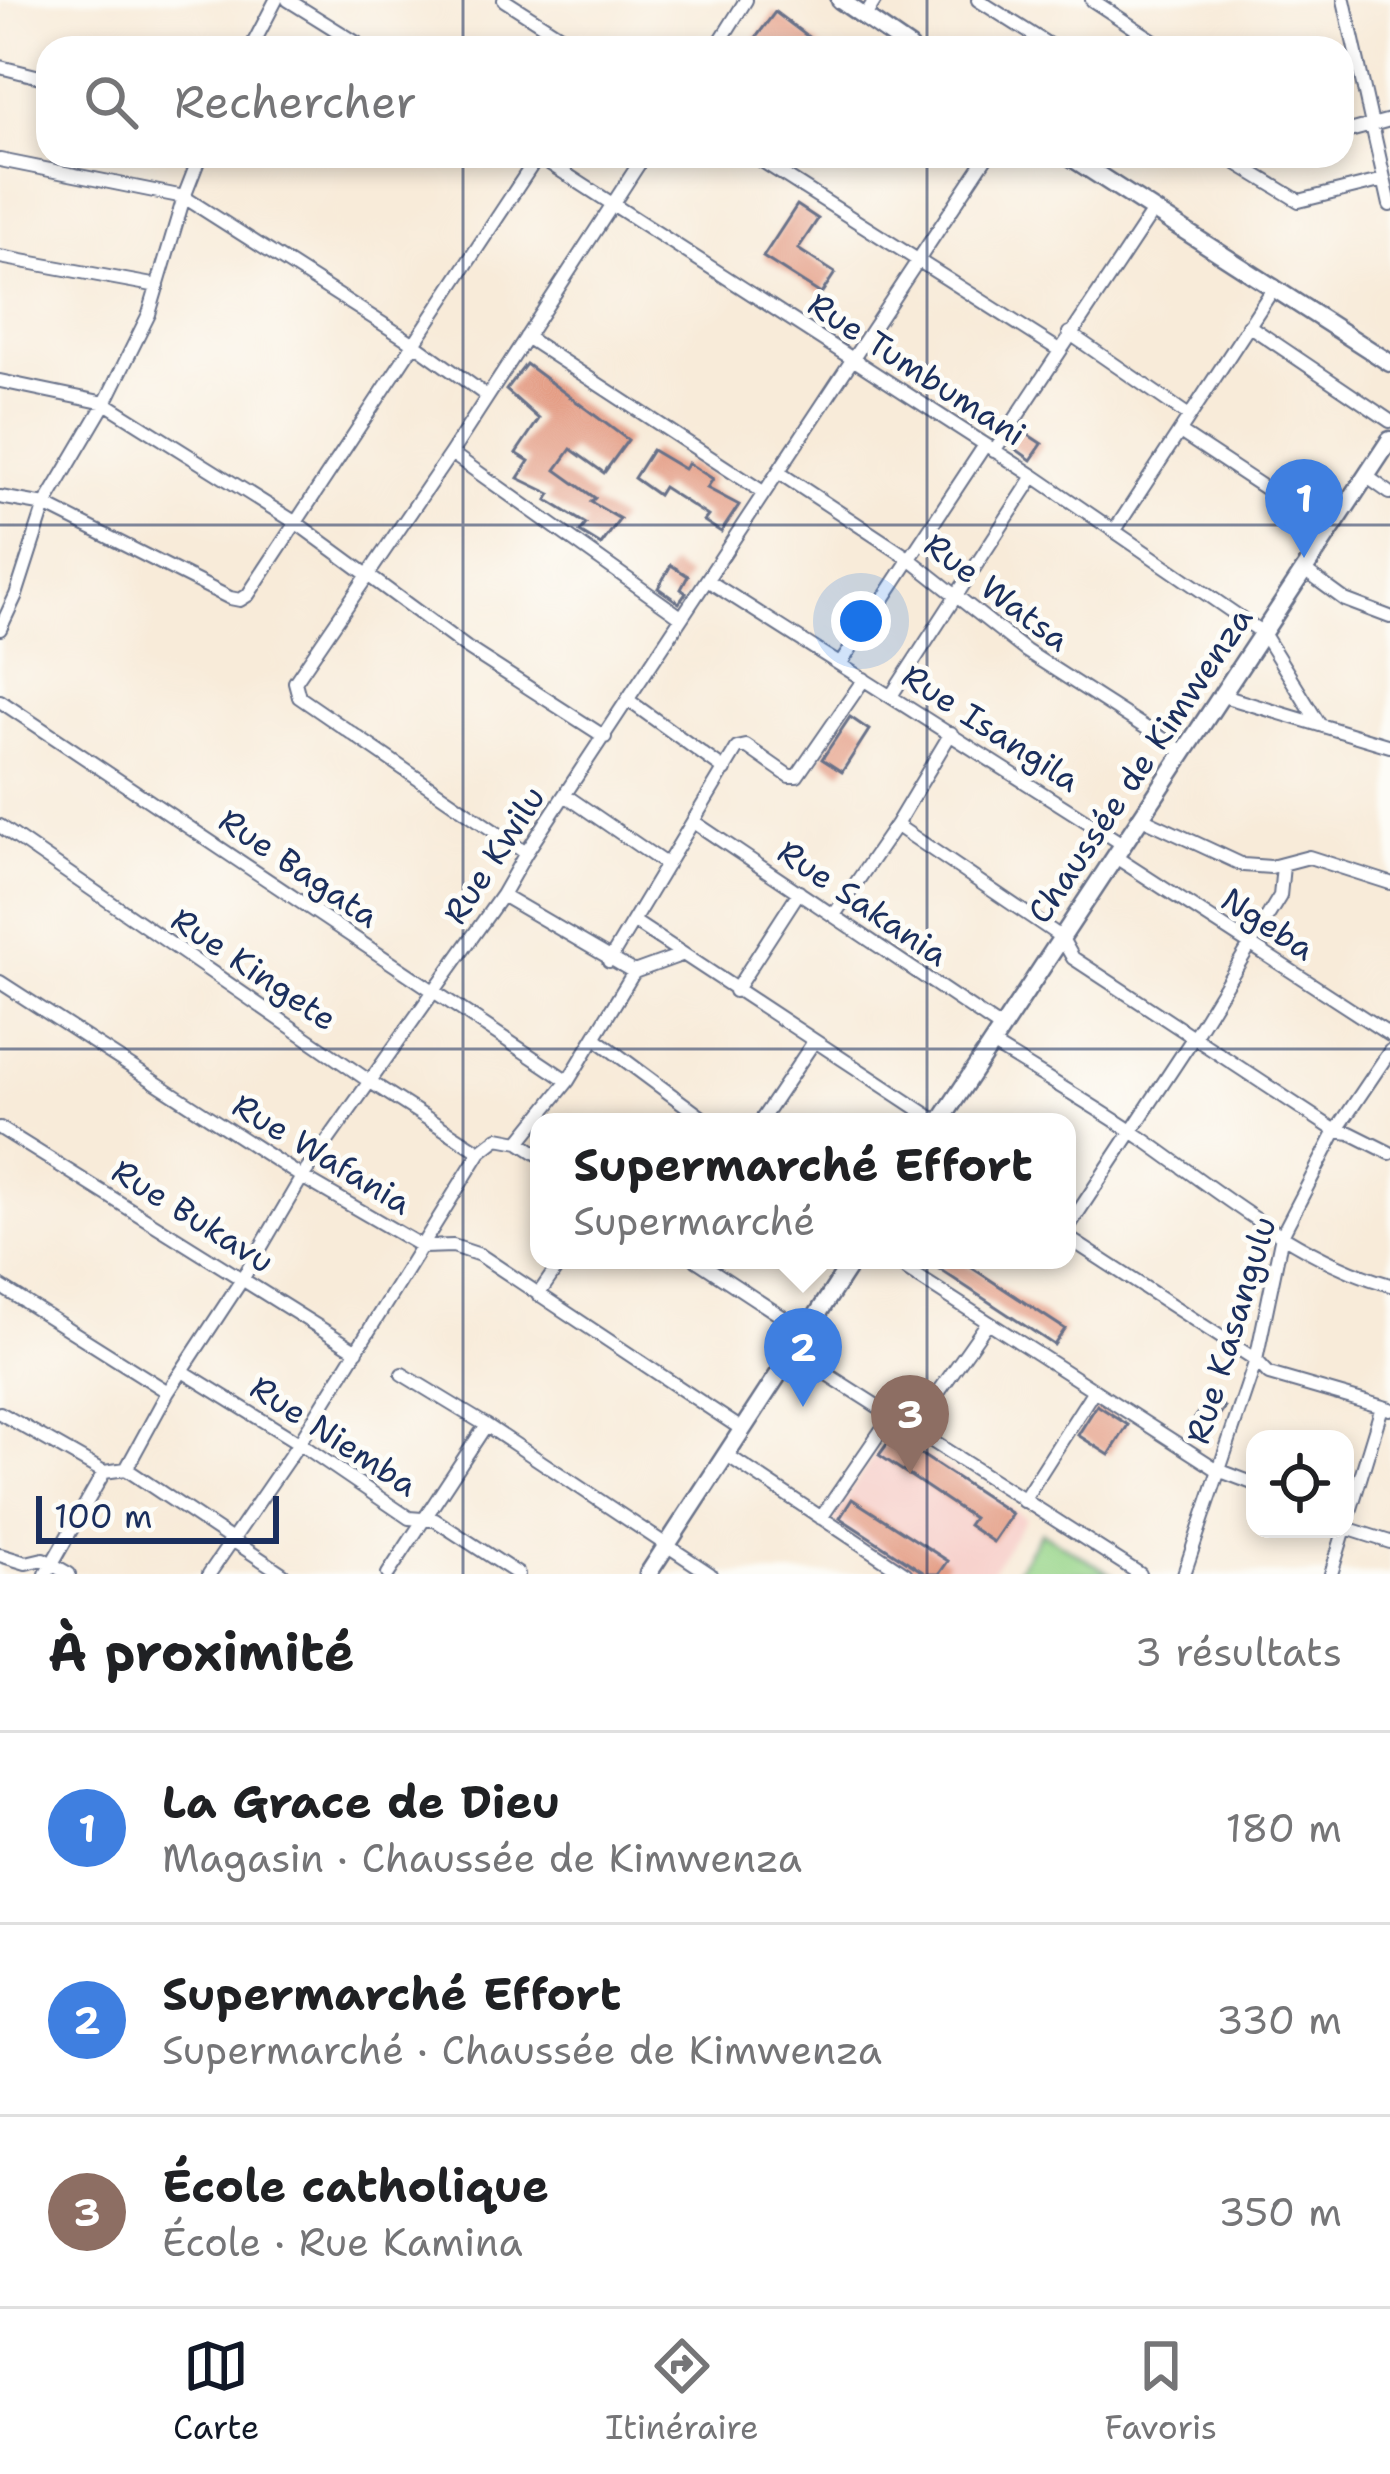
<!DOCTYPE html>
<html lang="fr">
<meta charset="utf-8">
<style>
body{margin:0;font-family:"Shantell Sans",sans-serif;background:#f2f2f2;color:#202124}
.controls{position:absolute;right:36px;bottom:36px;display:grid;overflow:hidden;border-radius:24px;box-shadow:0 6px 18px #0003}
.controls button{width:108px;height:108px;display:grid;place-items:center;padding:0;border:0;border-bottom:3px solid #e0e0e0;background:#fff;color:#202124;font:60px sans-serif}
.scale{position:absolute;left:36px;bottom:30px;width:243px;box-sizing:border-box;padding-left:12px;border:6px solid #1b2f5e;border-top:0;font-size:33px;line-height:42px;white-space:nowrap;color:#1b2f5e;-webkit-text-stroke:9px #fdfcf7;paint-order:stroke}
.you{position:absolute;left:861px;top:621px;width:42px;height:42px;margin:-30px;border:9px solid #fff;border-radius:50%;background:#1a73e8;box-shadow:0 0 0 18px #1a73e833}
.badge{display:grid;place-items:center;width:78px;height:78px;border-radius:50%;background:#111827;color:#fff;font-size:39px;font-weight:700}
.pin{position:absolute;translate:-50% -99px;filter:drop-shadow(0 3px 6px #0008)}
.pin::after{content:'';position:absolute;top:63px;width:42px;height:36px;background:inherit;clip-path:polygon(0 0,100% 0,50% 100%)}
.popup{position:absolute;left:530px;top:1113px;width:546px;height:156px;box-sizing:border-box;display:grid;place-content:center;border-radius:24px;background:#fff;filter:drop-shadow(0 3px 9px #0005);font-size:39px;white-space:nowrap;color:#757577}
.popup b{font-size:45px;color:#202124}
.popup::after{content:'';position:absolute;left:50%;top:100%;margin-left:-24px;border:24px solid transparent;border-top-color:#fff}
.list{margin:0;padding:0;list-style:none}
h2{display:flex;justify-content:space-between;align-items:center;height:156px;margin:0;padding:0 48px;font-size:51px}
h2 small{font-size:39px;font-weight:400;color:#757577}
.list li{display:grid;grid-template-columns:78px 1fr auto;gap:36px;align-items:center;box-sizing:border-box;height:192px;padding:0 48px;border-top:3px solid #e0e0e0}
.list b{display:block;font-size:45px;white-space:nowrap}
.list p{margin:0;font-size:39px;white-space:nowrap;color:#757577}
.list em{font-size:39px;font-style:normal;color:#757577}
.icon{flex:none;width:66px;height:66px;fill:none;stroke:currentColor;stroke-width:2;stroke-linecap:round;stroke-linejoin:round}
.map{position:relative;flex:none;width:1390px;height:1574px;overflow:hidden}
.search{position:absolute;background:#fff;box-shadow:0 6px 18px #0003;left:36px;right:36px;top:36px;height:132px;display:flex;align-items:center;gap:30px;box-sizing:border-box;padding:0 42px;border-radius:36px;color:#757577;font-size:45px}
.sheet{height:732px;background:#fff}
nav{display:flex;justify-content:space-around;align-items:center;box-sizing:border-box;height:168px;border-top:3px solid #e0e0e0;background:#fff;font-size:33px;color:#757577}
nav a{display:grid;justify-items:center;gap:6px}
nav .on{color:#111827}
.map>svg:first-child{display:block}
.built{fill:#f7d0cb}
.pitch{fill:#98d58a;stroke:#5a8274;stroke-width:3}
.building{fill:#e49e86}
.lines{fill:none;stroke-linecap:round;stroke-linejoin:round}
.minor-casing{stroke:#687189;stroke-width:16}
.tertiary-casing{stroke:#687189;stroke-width:21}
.minor{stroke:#fff;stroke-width:12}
.tertiary{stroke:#fff;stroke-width:16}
.grid{fill:none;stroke:#1b2f5e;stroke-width:3;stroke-opacity:0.55}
.labels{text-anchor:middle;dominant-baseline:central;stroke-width:10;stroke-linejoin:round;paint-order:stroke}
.street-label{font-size:33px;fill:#1b2f5e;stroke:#fdfcf7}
</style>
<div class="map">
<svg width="1390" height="1574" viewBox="0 0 1390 1574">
<rect width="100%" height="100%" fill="#fdfcf7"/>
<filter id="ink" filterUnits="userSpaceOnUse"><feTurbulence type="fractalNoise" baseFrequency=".00833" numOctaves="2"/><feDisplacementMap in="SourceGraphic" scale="24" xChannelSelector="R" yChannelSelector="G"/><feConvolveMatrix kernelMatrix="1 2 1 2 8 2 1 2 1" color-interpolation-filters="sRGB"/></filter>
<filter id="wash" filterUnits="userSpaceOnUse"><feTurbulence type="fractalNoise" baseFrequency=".004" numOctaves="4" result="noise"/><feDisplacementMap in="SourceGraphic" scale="48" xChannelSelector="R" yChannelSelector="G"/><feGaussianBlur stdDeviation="2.7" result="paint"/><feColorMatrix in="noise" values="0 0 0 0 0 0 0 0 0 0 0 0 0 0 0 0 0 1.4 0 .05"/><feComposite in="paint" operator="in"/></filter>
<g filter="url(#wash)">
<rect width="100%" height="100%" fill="#f8ebd9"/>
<!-- built -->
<path class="built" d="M890 1431 1026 1518 990 1574H913L831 1521Z"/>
<!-- pitch -->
<path class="pitch" d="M1041 1532 1111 1574H1015Z"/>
<g id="blocks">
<!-- building -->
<path class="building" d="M775 12 823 48H748Z
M797 205 818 219 798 249 835 273 821 294 763 257Z
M526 364 628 440 604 473 571 449 556 470 595 498 591 502 620 519 601 545 580 532 586 524 547 500 551 494 518 478 529 461 516 453 539 419 506 390Z
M1021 430 1042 444 1031 460 1010 445Z
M652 450 684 469 688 463 713 479 707 488 739 505 721 532 704 521 708 516 663 487 658 495 634 478Z
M671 565 688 576 681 589 686 593 679 603 658 588Z
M850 717 869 730 842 772 822 759Z
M946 1260H960L1065 1329 1054 1345 939 1269Z
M1210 1396 1225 1407 1201 1441 1186 1431Z
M1097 1405 1128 1425 1109 1455 1078 1435Z
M893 1436 1012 1514 993 1542 968 1525 973 1518 879 1455Z
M852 1499 948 1561 939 1574H926L840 1518Z"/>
</g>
</g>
<g filter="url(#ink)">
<use href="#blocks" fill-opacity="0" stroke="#687189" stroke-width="3"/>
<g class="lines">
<!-- minor casing -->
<g class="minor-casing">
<path id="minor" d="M288 0 365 48
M504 0 579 48
M978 0 1054 48
M1092 0 1165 48
M1344 0 1390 205
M865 16 875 0
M251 48 276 0
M716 48 746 0
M0 67 48 79
M1342 133 1390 120
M538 156 1034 476 1263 633 1319 724
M754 156 1059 350
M1225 156 1299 201 1384 180
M0 160 184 197 416 345 487 396
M0 257 158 286
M1248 325 1390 421
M1069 333 1189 416
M526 337 763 492
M0 381 105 403 298 524 467 648 605 737
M1180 432 1330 531
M994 451 1153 211
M451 453 681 617
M778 472 907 557 1026 651 1185 753
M1366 476 1390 493
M0 497 45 505 230 598 240 600 248 595 538 156
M1115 530 1275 286
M1304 570 1345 600 1390 617
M707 580 1124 845
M0 629 16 595 45 505 105 403 149 314 184 197 200 156
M841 663 985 445
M891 696 1034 476
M1223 696 1390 746
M628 700 725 770
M0 701 568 1081
M565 795 667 865
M1142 818 1243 865 1271 867 1309 857 1390 883
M694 822 1002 1029
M896 825 1061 937 1073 958 1336 1131 1350 1133 1390 1153
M0 826 372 1083 480 1152
M526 853 299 697 295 682 451 453 644 156
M1117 858 1390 1035
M502 895 634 972
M834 915 896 825 951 733
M633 921 938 1122
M609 961 737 748 746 746 789 776H797L864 679
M0 982 302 1177 423 1247 453 1246 480 1255 743 1430
M735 991 799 892
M595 1038 708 1122
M993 1045C1043 1076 1095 1106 1143 1139 1220 1193 1298 1259 1390 1285
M760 1122 813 1043
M0 1128 357 1351
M519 1142 539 1155
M1067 1229 1195 1035 1280 896 1283 866
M1067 1237 1256 1360 1269 1374 1390 1409
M696 1260 807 1333
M892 1260 1218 1470 1255 1484
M0 1286 168 1392
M538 1295 562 1260
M794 1353 1140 1574
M184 1372 299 1443 409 1518 435 1520 518 1574
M402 1374 486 1425 710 1574
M0 1413 104 1472
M912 1430 988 1322
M727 1455 906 1574
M126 1469 283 1574
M1023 1501 1094 1390
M821 1518 891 1416
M1346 1528 1390 1542
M0 1555 26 1563 43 1559 69 1574
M46 1574 104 1472 126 1469 168 1392 243 1278 302 1177 502 895 526 853 987 156
M209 1574 299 1443 480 1152 498 1138 519 1142 568 1081 634 972 681 955
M388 1574 486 1425
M1184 1574 1256 1360 1282 1235 1336 1131 1390 1051
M1331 1574 1382 1407"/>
</g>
<!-- tertiary casing -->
<g class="tertiary-casing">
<path id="tertiary" d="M840 0 910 48
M1069 156 1390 363
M940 1122 1390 440
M648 1574 853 1260"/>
</g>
<!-- minor -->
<use href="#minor" class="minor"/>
<!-- tertiary -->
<use href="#tertiary" class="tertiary"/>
</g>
</g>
<!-- grid -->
<path class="grid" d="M463 0V48M927 0V48M463 156V1574M927 156V1574M0 525H1390M0 1049H1390"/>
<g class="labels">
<!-- street labels -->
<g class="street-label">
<text transform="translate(917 369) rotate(33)">Rue Tumbumani</text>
<text transform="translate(997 592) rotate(37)">Rue Watsa</text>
<text transform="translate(991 728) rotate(33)">Rue Isangila</text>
<text transform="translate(1140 765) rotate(-56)">Chaussée de Kimwenza</text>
<text transform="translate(494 855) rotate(-57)">Rue Kwilu</text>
<text transform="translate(299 868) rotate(34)">Rue Bagata</text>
<text transform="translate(863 903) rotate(34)">Rue Sakania</text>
<text transform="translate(1268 924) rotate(33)">Ngeba</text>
<text transform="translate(254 969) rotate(34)">Rue Kingete</text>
<text transform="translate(322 1154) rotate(31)">Rue Wafania</text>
<text transform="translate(193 1216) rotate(32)">Rue Bukavu</text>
<text transform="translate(1231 1330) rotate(-73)">Rue Kasangulu</text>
<text transform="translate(334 1436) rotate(33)">Rue Niemba</text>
</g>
</g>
</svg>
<div class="controls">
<button><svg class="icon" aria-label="locate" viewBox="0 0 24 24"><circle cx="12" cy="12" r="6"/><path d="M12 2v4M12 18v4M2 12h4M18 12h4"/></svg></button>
</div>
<div class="scale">100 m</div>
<div class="you"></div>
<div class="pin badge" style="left:1304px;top:558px;background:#3f7fe0">1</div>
<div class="pin badge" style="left:803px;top:1407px;background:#3f7fe0">2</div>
<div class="popup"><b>Supermarché Effort</b>Supermarché</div>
<div class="pin badge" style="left:910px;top:1474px;background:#8d6e63">3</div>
<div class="search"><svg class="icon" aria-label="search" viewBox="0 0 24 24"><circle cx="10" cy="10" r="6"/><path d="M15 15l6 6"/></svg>Rechercher</div>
</div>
<section class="sheet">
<h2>À proximité<small>3 résultats</small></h2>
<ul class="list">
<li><span class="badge" style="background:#3f7fe0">1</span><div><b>La Grace de Dieu</b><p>Magasin · Chaussée de Kimwenza</p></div><em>180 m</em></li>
<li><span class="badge" style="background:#3f7fe0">2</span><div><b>Supermarché Effort</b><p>Supermarché · Chaussée de Kimwenza</p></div><em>330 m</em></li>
<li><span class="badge" style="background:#8d6e63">3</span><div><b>École catholique</b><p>École · Rue Kamina</p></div><em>350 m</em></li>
</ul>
</section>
<nav>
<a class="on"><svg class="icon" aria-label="map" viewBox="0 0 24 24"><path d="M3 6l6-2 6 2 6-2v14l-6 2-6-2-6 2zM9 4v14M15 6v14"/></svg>Carte</a>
<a><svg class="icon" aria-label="directions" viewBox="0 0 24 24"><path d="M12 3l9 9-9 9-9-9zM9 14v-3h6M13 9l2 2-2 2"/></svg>Itinéraire</a>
<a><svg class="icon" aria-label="saved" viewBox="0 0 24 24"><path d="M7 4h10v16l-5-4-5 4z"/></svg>Favoris</a>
</nav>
